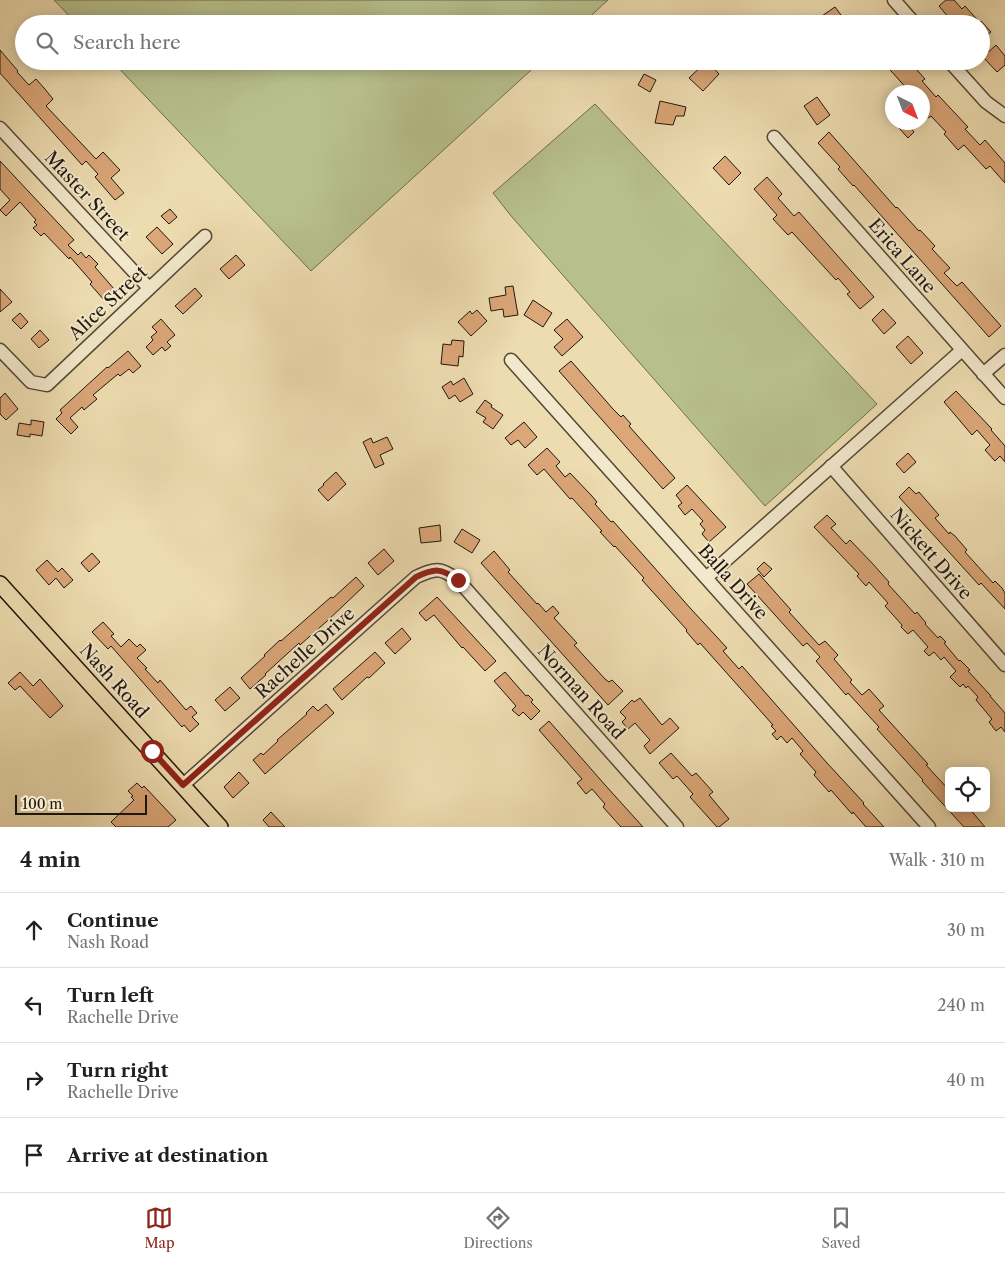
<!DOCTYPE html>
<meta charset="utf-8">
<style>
body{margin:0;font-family:"Libre Caslon Text",serif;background:#f2f2f2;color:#202124}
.controls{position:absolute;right:15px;bottom:15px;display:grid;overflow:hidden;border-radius:8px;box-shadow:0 2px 12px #0003}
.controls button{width:45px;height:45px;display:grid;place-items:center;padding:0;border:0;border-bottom:1px solid #e0e0e0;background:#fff;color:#202124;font:25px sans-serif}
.compass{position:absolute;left:885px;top:85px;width:45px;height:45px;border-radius:50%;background:#fff;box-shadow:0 2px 12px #0003;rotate:138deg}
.scale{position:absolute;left:15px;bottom:12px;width:132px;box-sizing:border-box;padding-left:5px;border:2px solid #1f170c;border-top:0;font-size:14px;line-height:18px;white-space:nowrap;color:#1f170c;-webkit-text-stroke:4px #f3e8cc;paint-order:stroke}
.stop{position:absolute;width:15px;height:15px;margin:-11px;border:4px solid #8f2418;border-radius:50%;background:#fff}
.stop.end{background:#8f2418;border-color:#fff;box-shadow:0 1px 5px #0008}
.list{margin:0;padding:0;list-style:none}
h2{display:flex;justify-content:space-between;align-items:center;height:65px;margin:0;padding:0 20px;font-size:21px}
h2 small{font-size:16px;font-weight:400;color:#757577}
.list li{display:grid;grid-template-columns:32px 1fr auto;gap:15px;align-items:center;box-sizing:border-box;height:75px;padding:0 20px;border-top:1px solid #e0e0e0}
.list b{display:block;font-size:19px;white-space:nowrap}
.list p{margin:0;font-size:16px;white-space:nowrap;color:#757577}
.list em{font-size:16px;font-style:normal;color:#757577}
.icon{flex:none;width:28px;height:28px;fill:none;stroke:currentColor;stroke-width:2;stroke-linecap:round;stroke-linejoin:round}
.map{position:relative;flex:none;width:1005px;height:827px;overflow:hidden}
.search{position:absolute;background:#fff;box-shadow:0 2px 12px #0003;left:15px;right:15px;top:15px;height:55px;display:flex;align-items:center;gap:12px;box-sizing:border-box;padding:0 18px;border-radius:28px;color:#757577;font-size:19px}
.sheet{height:365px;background:#fff}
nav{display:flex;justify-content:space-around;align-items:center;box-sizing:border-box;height:70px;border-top:1px solid #e0e0e0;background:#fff;font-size:14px;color:#757577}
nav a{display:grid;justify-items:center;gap:2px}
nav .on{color:#8f2418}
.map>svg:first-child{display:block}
.green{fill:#b7c08c;stroke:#6b6c4c}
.building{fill:#dba678;stroke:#1f170c}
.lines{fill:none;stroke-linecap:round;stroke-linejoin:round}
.minor-casing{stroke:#524835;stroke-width:15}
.major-casing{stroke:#1f170c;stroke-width:18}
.minor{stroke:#f3e8cc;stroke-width:12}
.major{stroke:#eddcb0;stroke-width:15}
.route{stroke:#8f2418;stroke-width:6}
.labels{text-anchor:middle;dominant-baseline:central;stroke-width:4;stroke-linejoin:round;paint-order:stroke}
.street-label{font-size:18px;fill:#1f170c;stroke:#f3e8cc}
</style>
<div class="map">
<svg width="1005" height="827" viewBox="0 0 1005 827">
<rect width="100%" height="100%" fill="#eddcb0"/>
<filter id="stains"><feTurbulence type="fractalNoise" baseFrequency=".004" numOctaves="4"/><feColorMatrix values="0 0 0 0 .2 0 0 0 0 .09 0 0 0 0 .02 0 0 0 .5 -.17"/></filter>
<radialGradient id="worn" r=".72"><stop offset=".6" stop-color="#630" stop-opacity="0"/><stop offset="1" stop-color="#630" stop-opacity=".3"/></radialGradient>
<!-- green -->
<path class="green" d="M54 0H608L582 24H77Z
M112 61H541L311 271Z
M595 104 877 404 765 506 512 217 493 193Z"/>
<!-- building -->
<path class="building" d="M946 0H954L962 9 965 6 981 24H954L939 6Z
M835 7 841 15 837 18 841 24H824L819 18Z
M981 21 991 32 981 40Z
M996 45 1005 56V65L997 72 983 57Z
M0 50 18 71 17 72 29 85 36 79 44 88 53 99 46 106 96 159 103 152 120 170 111 178 124 193 115 200 95 177 98 174 86 161 82 165 0 73Z
M707 61 719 74 703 91 689 78Z
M882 61H909L925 79 922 81 936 97 938 95 968 127 965 129 980 145 985 140 1005 163V183L990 166 986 169 964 145 958 150 944 134 946 132 931 116 928 118 922 111V92H910Z
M644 74 656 80 650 92 638 85Z
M817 97 830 115 817 125 804 106Z
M660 101 686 107 684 116H676L673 125 655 123Z
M906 122 914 132 908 138 899 128Z
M829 132 896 208 897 207 919 231 920 230 935 246 932 249 950 268 944 273 957 286 962 282 1001 326 989 337 854 185 853 186 838 169 840 167 818 143Z
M725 156 741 173 729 185 713 168Z
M0 161 74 240 68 245 78 255 81 252 86 258 89 255 98 264 95 267 115 290 104 300 90 284 92 282 70 257 69 259 44 233 41 236 33 228 37 225 34 222 36 220 20 202 6 216 0 210 10 200 0 189Z
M767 177 782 194 778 198 794 216 799 212 874 297 860 309 847 294 850 292 838 278 836 280 792 232 788 235 773 219 777 215 754 189Z
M170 209 177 217 169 224 161 216Z
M157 227 173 244 162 254 146 237Z
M236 255 245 265 229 279 220 269Z
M513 286 518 315 504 317 503 309 491 311 489 298 506 295 505 287Z
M195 288 202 296 183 314 175 306Z
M0 289 12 302 0 312Z
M533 300 552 313 543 327 524 315Z
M883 309 896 323 884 334 872 320Z
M477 310 487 321 471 336 458 322 470 311 472 314Z
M20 313 28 322 21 329 12 320Z
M161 319 175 335 167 342 171 346 165 351 162 347 153 355 146 347 153 340 151 337 157 332 152 327Z
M567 319 583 337 562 356 554 347 563 339 554 330Z
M40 330 49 340 39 348 31 339Z
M908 336 923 353 911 364 896 347Z
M452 340 464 341 463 357 459 356 458 366 441 364 443 344 451 345Z
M128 351 141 366 133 373 129 369 120 376 118 374 93 395 97 399 84 410 82 407 70 418 78 427 71 434 56 419 62 413 60 410 107 367 108 368Z
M571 361 613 409 621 417 623 415 631 424 629 426 675 478 663 489 559 371Z
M464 378 473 394 460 402 455 395 449 399 442 387 451 381 453 385Z
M956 391 992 429 991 430 1005 446V462L1000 456 995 461 985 450 990 445 977 430 972 435 944 402Z
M5 393 18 409 6 420 0 414V398Z
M485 400 492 405 491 407 503 415 493 429 483 422 486 418 476 412Z
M31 420 44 422 42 436 30 434V437L17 435 19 423 31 425Z
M524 422 537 437 525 448 518 440 511 445 505 438Z
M387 437 393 449 380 455 384 464 375 468 363 442 371 438 373 443Z
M547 448 560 462 556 466 565 477 570 473 591 495 597 502 595 504 611 522 613 521 691 609 727 648 723 651 739 669 742 666 827 763 864 803 863 804 884 827H866L853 812 852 814 831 790 829 792 814 775 816 772 800 754 803 751 792 738 787 743 781 736 777 740 772 734 776 731 771 726 773 725 700 643 698 645 686 631 687 630 642 580 644 578 615 546 614 547 600 532 602 531 572 498 570 499 544 469 537 475 528 465Z
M908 453 916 462 904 473 896 464Z
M336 472 346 484 328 501 318 490 324 485 323 484Z
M687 485 726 527 709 542 702 534 705 530 700 524 703 521 692 509 685 515 678 506 682 503 676 495Z
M909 487 916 494 919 492 939 515 935 518 949 534 950 532 955 536 967 550 965 552 993 583 995 581 1002 588 1005 593V609L981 583 979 585 899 497Z
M827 515 836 524 831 528 846 544 850 540 872 563 889 582 888 584 915 614 917 612 926 623 925 624 938 638 940 636 946 642 944 643 959 661 960 660 970 670 968 671 991 696H990L1005 713V732L1001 727 996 731 989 722 992 719 976 700 978 697 968 686 966 688 963 684 960 687 950 677 956 671 944 657 941 660 934 652 929 656 924 651 928 647 913 630 908 634 901 627 902 625 885 606 888 603 869 582 866 586 857 576 859 574 814 527Z
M440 525 441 541 421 543 419 528Z
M462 529 480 540 472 553 454 542Z
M384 549 394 561 378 575 368 563Z
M494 551 510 570 508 572 537 604 538 603 546 612 553 606 559 613 554 618 577 643 574 645 605 679 609 682 612 680 623 691 608 705 481 563Z
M92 553 100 562 89 572 81 563Z
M47 560 58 572 62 568 73 580 64 588 56 578 49 585 36 570Z
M764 562 772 569 764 577 757 569Z
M759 574 791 610 789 612 819 645 825 641 838 655 834 659 852 680 850 682 862 695 869 689 884 706 879 710 928 764 926 765 949 790V808H969L985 827H964L922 781 923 780 877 729 879 727 848 693 846 695 816 661 820 657 807 643 803 646 747 584Z
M356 577 364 586 326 622 300 645 299 643 265 674 266 675 250 689 241 678 265 656 264 655 280 640 281 641 331 597 333 598Z
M437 597 496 661 485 671 463 647 462 648 434 615 426 621 419 613Z
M103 622 114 634 111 636 121 647 129 639 137 647 140 644 146 650 137 658 147 668 145 669 158 683 160 680 186 710 191 706 197 713 192 717 199 724 190 732 184 725 182 727 111 646 108 649 92 632Z
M402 628 411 639 395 654 385 643Z
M375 652 385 663 369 678 367 677 342 700 333 689Z
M20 672 33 686 40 679 63 706 50 718 20 686 15 690 8 683Z
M505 672 526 696 528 695 533 700 531 702 540 711 531 720 523 712 519 716 512 710 516 706 494 681Z
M230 687 240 698 225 711 215 700Z
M640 698 662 725 670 718 679 728 650 754 644 746 650 740 635 723 628 729 622 722 626 718 620 712 632 700 634 702Z
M326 704 334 713 265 774 253 760 261 753 263 755 278 741 277 740 307 714 306 713 313 706 318 711Z
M549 721 606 786 643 827H621L603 807 605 804 592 789 586 794 577 783 582 779 539 730Z
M671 753 692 776 696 773 713 792 709 795 729 819 719 827H717L690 797 693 794 677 776 673 779 659 763Z
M239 772 249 783 233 798 224 787Z
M137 783 142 788 144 786 176 820 168 827H116L111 822 134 800 131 797 133 796 128 791Z
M271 812 285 827H269L263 820Z"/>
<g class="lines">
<!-- minor casing -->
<g class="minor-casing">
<path id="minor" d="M894 0 915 24
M949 61 986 102 1005 116
M0 128 149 288
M774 137 1005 398
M0 350 31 382 47 385 205 236
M511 360 929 827
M983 374 1005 355
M831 466 1005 665
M706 578 962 350
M183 785 416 577C436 568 440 567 458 580L677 827"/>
</g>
<!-- major casing -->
<g class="major-casing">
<path id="major" d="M0 584 220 827"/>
</g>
<!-- minor -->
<use href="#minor" class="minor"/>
<!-- major -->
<use href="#major" class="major"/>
</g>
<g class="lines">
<!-- route -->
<path class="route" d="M152 751 183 785 416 577C435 568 441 568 458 580"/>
</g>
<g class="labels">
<!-- street labels -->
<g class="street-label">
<text transform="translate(87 196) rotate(47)">Master Street</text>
<text transform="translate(902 256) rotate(49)">Erica Lane</text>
<text transform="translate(108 303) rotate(-43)">Alice Street</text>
<text transform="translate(931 554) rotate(49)">Nickett Drive</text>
<text transform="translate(733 582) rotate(48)">Balla Drive</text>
<text transform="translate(305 653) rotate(-42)">Rachelle Drive</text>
<text transform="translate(114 681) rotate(48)">Nash Road</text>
<text transform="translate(581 692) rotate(48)">Norman Road</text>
</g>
</g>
<rect width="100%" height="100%" filter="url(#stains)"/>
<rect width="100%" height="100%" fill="url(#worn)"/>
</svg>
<div class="controls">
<button><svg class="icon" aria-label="locate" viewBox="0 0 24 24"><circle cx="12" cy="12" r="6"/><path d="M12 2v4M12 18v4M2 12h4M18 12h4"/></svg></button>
</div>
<svg class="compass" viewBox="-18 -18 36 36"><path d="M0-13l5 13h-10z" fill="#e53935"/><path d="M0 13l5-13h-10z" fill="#757577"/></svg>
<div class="scale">100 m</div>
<div class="stop" style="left:152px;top:751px"></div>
<div class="stop end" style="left:458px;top:580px"></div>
<div class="search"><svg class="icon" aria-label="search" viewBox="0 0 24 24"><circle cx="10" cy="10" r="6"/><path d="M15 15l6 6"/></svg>Search here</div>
</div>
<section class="sheet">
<h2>4 min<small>Walk · 310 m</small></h2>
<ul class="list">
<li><svg class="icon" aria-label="ahead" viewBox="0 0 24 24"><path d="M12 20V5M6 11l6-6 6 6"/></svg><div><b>Continue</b><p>Nash Road</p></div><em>30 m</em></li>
<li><svg class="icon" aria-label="left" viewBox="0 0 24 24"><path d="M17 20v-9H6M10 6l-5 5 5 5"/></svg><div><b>Turn left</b><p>Rachelle Drive</p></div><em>240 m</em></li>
<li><svg class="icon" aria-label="right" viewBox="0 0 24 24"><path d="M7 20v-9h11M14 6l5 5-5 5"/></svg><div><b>Turn right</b><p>Rachelle Drive</p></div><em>40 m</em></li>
<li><svg class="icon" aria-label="arrive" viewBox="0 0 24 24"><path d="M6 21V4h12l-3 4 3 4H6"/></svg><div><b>Arrive at destination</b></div></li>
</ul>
</section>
<nav>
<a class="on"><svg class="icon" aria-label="map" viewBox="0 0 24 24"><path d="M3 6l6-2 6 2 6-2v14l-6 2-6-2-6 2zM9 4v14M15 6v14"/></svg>Map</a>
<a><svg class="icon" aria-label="directions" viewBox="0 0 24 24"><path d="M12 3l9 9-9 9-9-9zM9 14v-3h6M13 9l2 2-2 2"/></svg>Directions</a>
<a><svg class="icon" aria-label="saved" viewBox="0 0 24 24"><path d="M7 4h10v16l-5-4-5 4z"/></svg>Saved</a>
</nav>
